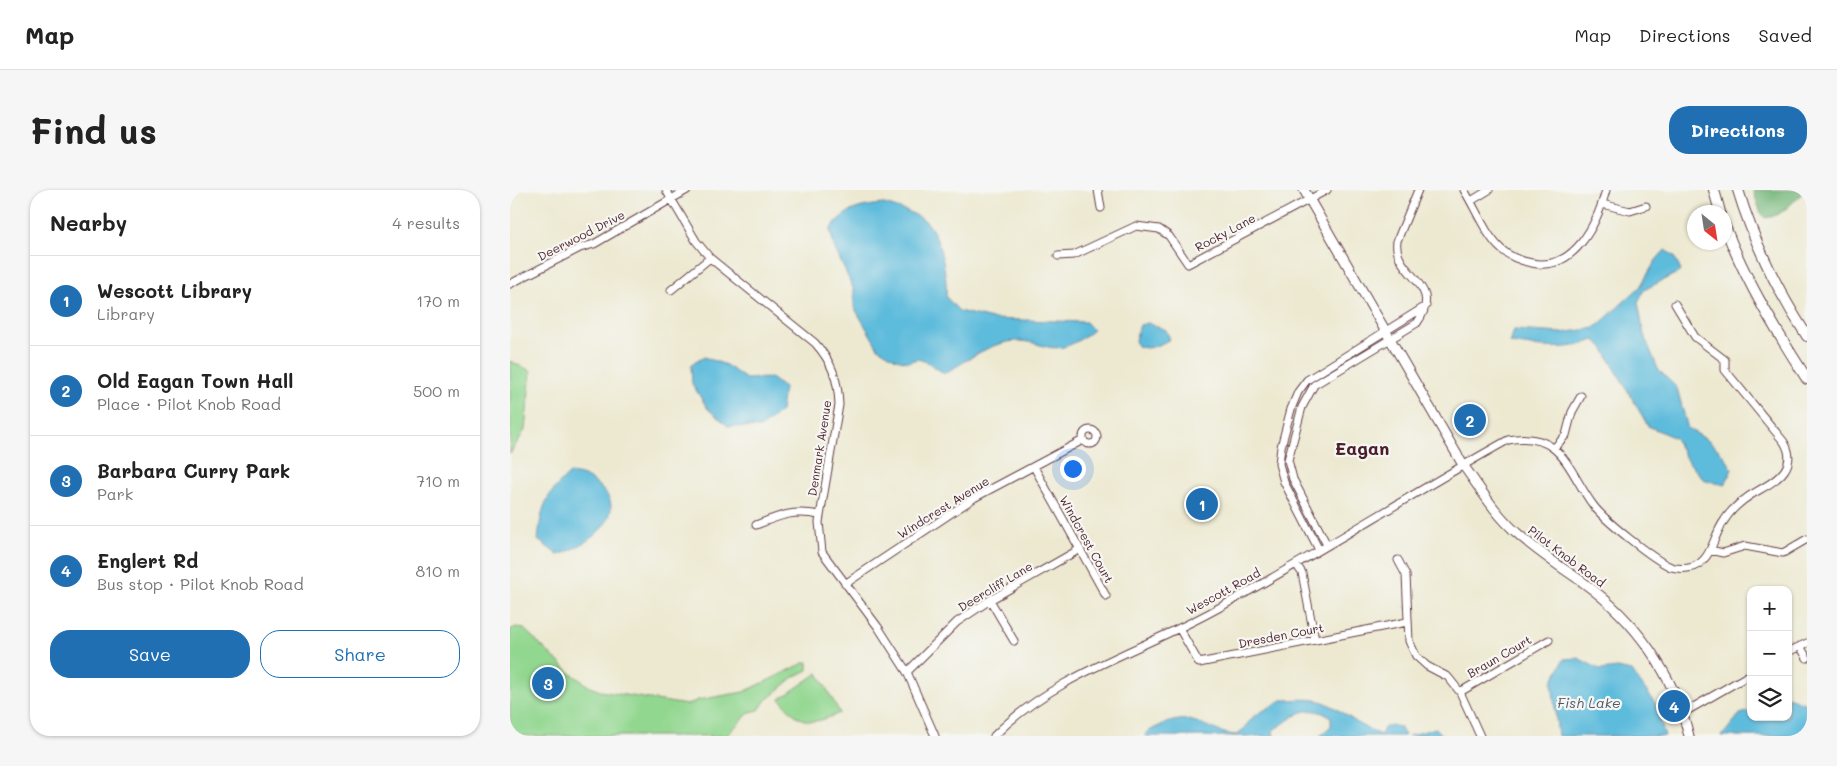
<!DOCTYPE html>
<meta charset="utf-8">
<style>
body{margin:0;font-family:Mali,sans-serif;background:#f6f6f6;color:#222}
.controls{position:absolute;right:15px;bottom:15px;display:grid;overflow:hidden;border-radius:10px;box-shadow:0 1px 4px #0004}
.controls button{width:45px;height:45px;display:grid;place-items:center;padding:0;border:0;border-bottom:1px solid #e0e0e0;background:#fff;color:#222;font:25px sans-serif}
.compass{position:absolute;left:1177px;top:15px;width:45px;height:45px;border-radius:50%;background:#fff;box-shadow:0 1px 4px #0004;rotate:150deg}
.you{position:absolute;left:562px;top:278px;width:18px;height:18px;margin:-12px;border:4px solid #fff;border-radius:50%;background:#1a73e8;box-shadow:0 0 0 8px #1a73e833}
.badge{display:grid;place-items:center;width:32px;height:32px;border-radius:50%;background:#1f6fb2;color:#fff;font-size:16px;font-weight:700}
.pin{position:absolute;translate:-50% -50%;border:2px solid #fff;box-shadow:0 1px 5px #0006}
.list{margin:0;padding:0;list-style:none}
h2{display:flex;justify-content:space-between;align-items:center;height:65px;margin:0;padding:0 20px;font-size:21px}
h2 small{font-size:16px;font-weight:400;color:#767676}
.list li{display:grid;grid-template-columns:32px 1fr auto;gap:15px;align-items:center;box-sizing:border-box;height:90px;padding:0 20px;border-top:1px solid #e0e0e0}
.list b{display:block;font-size:19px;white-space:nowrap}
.list p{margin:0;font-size:16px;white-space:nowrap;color:#767676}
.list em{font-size:16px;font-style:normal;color:#767676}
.actions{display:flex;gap:10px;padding:15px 20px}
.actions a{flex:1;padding:11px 0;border:1px solid #1f6fb2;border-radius:20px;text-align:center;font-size:18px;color:#1f6fb2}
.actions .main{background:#1f6fb2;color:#fff}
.icon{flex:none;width:28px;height:28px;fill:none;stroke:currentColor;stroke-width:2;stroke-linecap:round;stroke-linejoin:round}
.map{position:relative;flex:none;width:1297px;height:546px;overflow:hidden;border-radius:20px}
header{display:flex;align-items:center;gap:30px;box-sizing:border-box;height:70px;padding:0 25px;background:#fff;border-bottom:1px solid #e0e0e0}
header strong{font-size:24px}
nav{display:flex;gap:28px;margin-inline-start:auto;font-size:18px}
.intro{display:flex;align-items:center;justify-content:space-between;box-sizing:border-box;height:120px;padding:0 30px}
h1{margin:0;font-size:35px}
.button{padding:12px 22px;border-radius:20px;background:#1f6fb2;color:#fff;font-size:18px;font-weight:700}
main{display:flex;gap:30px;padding:0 30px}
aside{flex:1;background:#fff;border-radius:20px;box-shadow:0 1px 4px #0004}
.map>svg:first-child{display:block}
.green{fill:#92d790;stroke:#6e7b5e}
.forest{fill:#75b87a;stroke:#606c52}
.water{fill:#5dbbdc;stroke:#546d84}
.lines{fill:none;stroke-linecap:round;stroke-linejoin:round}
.minor-casing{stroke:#623d44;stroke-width:9}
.major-casing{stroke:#623d44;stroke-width:11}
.highway-casing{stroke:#623d44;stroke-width:12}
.minor{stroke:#fff;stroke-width:7}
.major{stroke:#fff;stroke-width:9}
.highway{stroke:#fff;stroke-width:10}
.labels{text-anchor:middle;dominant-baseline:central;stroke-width:4.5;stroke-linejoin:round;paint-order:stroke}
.street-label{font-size:12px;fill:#4a1f2b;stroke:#f6f6f2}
.water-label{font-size:14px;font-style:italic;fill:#515669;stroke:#f6f6f2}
.district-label{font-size:18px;font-weight:bold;fill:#4a1f2b;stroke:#f6f6f2}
</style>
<header>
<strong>Map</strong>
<nav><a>Map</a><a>Directions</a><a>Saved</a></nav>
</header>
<div class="intro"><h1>Find us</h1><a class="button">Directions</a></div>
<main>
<aside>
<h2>Nearby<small>4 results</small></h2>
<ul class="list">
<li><span class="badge">1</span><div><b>Wescott Library</b><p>Library</p></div><em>170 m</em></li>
<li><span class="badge">2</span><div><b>Old Eagan Town Hall</b><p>Place · Pilot Knob Road</p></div><em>500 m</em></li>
<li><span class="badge">3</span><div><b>Barbara Curry Park</b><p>Park</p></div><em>710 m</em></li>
<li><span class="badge">4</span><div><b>Englert Rd</b><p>Bus stop · Pilot Knob Road</p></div><em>810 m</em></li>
</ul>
<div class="actions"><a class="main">Save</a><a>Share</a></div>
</aside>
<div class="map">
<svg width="1297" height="546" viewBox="0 0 1297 546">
<rect width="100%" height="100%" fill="#f6f6f2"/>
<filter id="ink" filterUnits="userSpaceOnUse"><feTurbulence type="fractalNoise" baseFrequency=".02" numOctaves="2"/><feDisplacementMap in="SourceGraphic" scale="10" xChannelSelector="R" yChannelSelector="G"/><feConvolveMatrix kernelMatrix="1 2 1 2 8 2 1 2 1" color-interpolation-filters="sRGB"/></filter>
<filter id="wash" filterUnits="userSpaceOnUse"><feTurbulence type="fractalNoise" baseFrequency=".0096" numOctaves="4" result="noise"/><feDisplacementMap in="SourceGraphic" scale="20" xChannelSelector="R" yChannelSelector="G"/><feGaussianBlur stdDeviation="1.12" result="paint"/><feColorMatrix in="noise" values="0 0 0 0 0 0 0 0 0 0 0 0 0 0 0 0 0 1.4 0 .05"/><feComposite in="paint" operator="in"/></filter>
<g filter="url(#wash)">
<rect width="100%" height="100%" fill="#ede9d1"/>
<!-- green -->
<path class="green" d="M0 171 21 181 15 240 0 264Z
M6 437 14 439 59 482 80 497 90 501 177 515 188 510 234 502 294 473 298 472V480L284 487 255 511 249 520 240 522 216 546H0V440Z
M308 483 330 523C300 536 291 535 270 509Z"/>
<!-- forest -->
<path class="forest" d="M1243 0H1296C1282 11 1275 26 1255 28L1250 21Z"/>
<!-- water -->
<path class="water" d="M374 14C387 18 403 22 414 30 430 41 438 89 436 107L449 121 482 129 576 132 583 140C538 177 534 143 493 153 472 158 454 173 435 183 420 177 415 164 398 172L386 169 368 158 344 117V100L325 59 320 40C334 19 350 16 374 14Z
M1155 60 1164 66 1171 81 1134 100 1128 112 1134 145 1148 179 1167 198 1178 239C1198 249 1212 259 1222 279L1215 295 1194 290 1176 269 1165 248 1138 236 1092 156 1084 150C1056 162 1029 157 1000 153L1004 140 1052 143 1085 138 1130 97 1146 70Z
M638 133 656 140 660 149C649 155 640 161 627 156L625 150 630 135Z
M194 167 216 175 236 189 261 188 274 198 271 221 250 238 218 236 198 219 182 194 181 175Z
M60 283C75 285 80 288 91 298 122 326 73 358 48 365L28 350C32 315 34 307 60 283Z
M1068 468 1091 480 1107 478 1122 481 1145 513 1155 546H1048L1042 492 1054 469Z
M1278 507 1297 514V546H1212L1230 524 1241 521V527H1278Z
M772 510C785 510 803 507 816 513 835 522 850 538 871 545L874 538 881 535 890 537 895 546H810L821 536V527C794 512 787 526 763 540L764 546H635L636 543C647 536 665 528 678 530 696 533 709 545 728 545L744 526Z
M926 538 933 546H898Z"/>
</g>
<g filter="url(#ink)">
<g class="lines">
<!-- minor casing -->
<g class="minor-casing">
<path id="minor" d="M156 0 186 51 200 68 305 153C322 172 328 189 329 215L309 332 312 362 368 437 397 482 425 546
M588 0 591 18
M954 0C966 19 975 44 991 59 1000 67 1011 71 1022 73 1064 82 1087 34 1096 0
M961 11 979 0
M1092 14 1120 21 1136 16
M548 66 564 65 626 36 649 39 659 46 678 74 817 0
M0 94 70 58 84 54 177 0
M161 100 200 68
M573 247a7 7 0 1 1 14 0a7 7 0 1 1-14 0Z
M1044 258 1056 245 1062 222 1071 206
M524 277 596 406
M246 335C271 325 282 320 310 325
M817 355 783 289 778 270 792 217 804 195 907 133C936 93 882 85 887 51L908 0
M809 360 774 292 769 274 771 257 781 219 788 202 797 190 916 116
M1200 360 1213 363 1235 356 1273 363 1297 349
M888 370 896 385 899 451 906 466 917 476 938 487 950 502 970 546
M786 374 792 383 805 450
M335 394 464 308 573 250
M480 410 504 451
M669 438 689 473 897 432
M1290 456 1297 468
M1278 462 1297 453
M397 482 447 432 480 410 570 359
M950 502 1039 450
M1173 523 1241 484
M484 546C544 485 630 461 703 421 803 367 899 305 998 250 1052 240 1058 281 1083 315 1094 330 1144 370 1161 377 1168 379 1176 379 1183 377 1202 370 1203 346 1214 331 1223 316 1236 307 1251 299 1269 289 1288 275 1274 252L1215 180V170L1185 147 1165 114"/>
</g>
<!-- major casing -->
<g class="major-casing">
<path id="major" d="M794 0 953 275C970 298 985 324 1007 343 1028 362 1051 377 1074 393 1125 430 1164 484 1179 546"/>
</g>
<!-- highway casing -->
<g class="highway-casing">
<path id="highway" d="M1204 0 1210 22
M1228 0C1244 53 1267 100 1297 146
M1214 34C1235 90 1265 139 1297 189"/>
</g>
<!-- minor -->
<use href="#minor" class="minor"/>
<!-- major -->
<use href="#major" class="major"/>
<!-- highway -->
<use href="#highway" class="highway"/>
</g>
</g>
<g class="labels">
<!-- street labels -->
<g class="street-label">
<text transform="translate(715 42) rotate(-28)">Rocky Lane</text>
<text transform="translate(71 45) rotate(-27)">Deerwood Drive</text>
<text transform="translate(309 258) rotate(-81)">Denmark Avenue</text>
<text transform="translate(433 317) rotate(-32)">Windcrest Avenue</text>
<text transform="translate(577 349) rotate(61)">Windcrest Court</text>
<text transform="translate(1057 366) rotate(37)">Pilot Knob Road</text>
<text transform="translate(485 396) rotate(-31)">Deercliff Lane</text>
<text transform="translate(713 401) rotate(-29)">Wescott Road</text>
<text transform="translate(771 445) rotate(-11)">Dresden Court</text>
<text transform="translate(989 466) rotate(-30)">Braun Court</text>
</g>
<!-- water labels -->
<g class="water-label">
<text x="1079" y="512">Fish Lake</text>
</g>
<!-- district labels -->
<g class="district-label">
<text x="852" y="258">Eagan</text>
</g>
</g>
</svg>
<div class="controls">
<button>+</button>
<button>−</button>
<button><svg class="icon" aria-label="layers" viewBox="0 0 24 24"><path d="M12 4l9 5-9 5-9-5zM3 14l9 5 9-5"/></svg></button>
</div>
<svg class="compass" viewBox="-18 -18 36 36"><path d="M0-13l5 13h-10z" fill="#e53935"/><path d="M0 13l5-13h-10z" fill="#767676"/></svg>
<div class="you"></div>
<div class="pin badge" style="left:692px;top:314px">1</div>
<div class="pin badge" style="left:960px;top:230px">2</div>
<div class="pin badge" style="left:38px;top:493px">3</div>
<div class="pin badge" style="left:1164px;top:516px">4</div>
</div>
</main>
